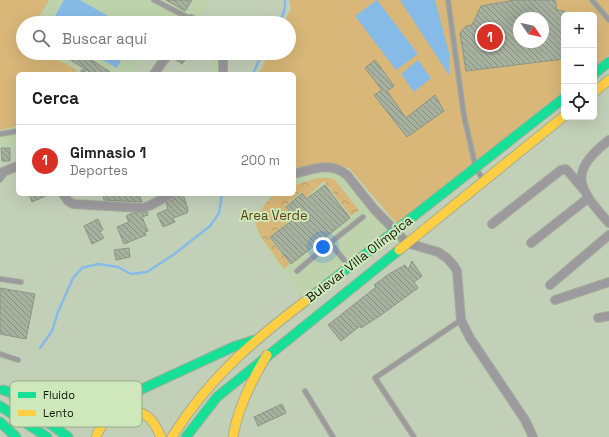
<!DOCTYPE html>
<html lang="es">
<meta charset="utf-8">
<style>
body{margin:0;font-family:"Space Grotesk",sans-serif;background:#f6f6f6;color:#222}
.controls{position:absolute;right:12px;top:12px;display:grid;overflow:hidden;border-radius:6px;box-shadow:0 4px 16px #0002}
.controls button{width:36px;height:36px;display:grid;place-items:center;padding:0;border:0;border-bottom:1px solid #e0e0e0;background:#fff;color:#222;font:20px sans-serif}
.compass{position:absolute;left:513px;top:12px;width:36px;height:36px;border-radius:50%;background:#fff;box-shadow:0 4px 16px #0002;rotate:124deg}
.you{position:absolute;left:323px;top:247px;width:14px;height:14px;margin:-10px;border:3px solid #fff;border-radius:50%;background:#1a73e8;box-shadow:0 0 0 6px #1a73e833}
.badge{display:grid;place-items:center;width:26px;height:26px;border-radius:50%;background:#d93025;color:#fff;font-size:13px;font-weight:700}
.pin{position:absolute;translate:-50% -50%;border:2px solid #fff;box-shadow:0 1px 4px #0006}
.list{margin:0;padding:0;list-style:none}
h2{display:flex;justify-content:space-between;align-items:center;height:52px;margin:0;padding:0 16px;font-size:17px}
h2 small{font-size:13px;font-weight:400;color:#767676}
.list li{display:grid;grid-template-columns:26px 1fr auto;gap:12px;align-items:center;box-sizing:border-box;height:72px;padding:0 16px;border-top:1px solid #e0e0e0}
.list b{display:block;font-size:15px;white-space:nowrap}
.list p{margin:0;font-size:13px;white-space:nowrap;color:#767676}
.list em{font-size:13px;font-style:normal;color:#767676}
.icon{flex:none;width:22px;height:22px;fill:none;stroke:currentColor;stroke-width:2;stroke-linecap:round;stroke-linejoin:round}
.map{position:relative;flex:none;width:609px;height:437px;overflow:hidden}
.search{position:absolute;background:#fff;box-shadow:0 4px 16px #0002;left:16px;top:16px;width:280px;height:44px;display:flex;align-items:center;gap:10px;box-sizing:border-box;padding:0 14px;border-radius:22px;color:#767676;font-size:15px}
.panel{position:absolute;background:#fff;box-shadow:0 4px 16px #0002;left:16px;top:72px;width:280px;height:124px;border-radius:6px}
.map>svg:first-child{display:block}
.built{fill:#bed3ac}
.green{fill:#d8b778;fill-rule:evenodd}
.forest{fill:url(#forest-crowns)}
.water{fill:#86bbe8}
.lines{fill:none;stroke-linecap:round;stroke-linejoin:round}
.stream{stroke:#86bbe8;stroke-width:2.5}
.building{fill:url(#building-back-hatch);stroke:#8c9684;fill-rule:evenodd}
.lane-casing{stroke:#a3ad9b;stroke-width:6}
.street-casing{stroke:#a3ad9b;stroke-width:10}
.fast-casing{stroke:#a3ad9b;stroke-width:11}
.slow-casing{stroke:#a3ad9b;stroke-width:11}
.lane{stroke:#9c9a9d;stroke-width:4}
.street{stroke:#9c9a9d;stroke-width:8}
.fast{stroke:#16e098;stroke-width:9}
.slow{stroke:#ffcf43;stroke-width:9}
.labels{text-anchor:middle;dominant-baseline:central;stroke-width:4;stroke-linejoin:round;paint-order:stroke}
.park-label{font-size:13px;fill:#614010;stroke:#cfe8bb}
.street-label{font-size:13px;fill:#0f1707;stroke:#cfe8bb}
.key{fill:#cfe8bb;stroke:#95a985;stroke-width:1}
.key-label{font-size:11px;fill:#0f1707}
</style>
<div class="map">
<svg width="609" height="437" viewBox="0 0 609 437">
<defs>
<pattern id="forest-crowns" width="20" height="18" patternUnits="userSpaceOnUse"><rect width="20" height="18" fill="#d8b778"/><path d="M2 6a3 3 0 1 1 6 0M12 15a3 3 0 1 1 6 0" fill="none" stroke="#b89d66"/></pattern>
<pattern id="building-back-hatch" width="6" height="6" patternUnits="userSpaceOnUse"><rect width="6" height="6" fill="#a7b19f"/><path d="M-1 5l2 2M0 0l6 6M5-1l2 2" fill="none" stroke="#868f80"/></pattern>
</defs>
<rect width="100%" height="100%" fill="#c3d0b8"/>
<!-- built -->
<path class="built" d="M0 0H209L199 18 207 23H23V53H146L128 74H18V144L0 147Z
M213 53H229L228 74H212Z
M324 164H336L343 167 395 225 302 299 257 235 253 222 271 194H294V169Z"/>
<!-- green -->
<path class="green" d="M0 0H49L37 20 41 23H23V53H45L77 70 74 74H18V126L0 130Z
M289 0H609V55L594 67V15H564V91L397 224 349 168 328 163 294 168V74H259L269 53H289V23H284L291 9ZM519 18H543V42H519Z"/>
<!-- forest -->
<path class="forest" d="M317 178H330L335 180 359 210 351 216 324 181 306 198 301 192 285 206 293 218 269 237 290 264 284 269 260 235 255 223 263 207 274 194H294V185Z"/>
<!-- water -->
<path class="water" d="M64 0H80L120 23H51Z
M377 0 418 54 396 70 355 16Z
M400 0H435L449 53V75Z
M90 53H125L117 68Z
M418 60 431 78 414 92 401 74Z"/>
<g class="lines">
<!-- stream -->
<path class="stream" d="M280 23 285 8V0
M253 74 262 53
M40 348 52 331 58 312 73 278 82 268 98 264 118 267 131 274 147 272 173 255 210 226 219 213 222 194"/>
</g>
<!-- building -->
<path class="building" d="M166 0H192L185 11Z
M515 0H555L557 10 564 11V59L466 71 460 33 466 26 472 25 481 6ZM519 18H543V42H519Z
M59 53H81L113 74H93Z
M180 53 188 56 182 64 176 60Z
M375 60 394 86 387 91 406 118 435 95 444 111 407 137 374 95 382 90 365 68Z
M1 148H10V161H2Z
M325 185 350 218 291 264 270 237 295 218 286 207 302 193 306 199Z
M29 194H50L32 202Z
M103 194H139L142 202 104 200Z
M177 194H183L188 210 187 213 173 218 175 222 163 227 157 214 168 209 166 203 175 199Z
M147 212 148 215 142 217 148 231 145 232 146 235 124 244 117 227 129 222 126 216 132 213Z
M98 219 103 230 100 232 104 238 92 244 84 226Z
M129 248 130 257 116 260 114 250Z
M412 261 422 276 414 282 418 288 381 315 361 328 360 326 341 341 328 325 376 287 374 285 389 274 405 265 408 270Z
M0 288 35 294 26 339 0 334Z
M282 404 286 413 258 426 254 417Z"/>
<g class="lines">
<!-- lane casing -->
<g class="lane-casing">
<path id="lane" d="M154 0 191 19
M448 0 464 116 476 169 483 179
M592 0 609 20
M82 74 83 72
M0 134 18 131
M0 180 6 172
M330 243 363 217
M297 271 330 243 349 266
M0 279 21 282
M0 354 18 360
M305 391 333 437
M414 437 375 378 461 320"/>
</g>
<!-- street casing -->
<g class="street-casing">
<path id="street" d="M189 23 191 19 198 23
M154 74 169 53
M223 74V53
M609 140C567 173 578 188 609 223
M0 173 18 166
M294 174C313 169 331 161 347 175L374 209 407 243 438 252 447 258 454 266 457 271 461 320 470 338 525 420 533 437
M63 194 68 201 73 204 142 208 149 206 172 194
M492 224 561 170 566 169 584 190
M531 243 587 199
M550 285 609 235
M555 300 609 282
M598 318 609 316"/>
</g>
<!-- fast casing -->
<g class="fast-casing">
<path id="fast" d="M594 74 609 62
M312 296 564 98
M3 390 44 403 76 407 116 401 233 347 258 339
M14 398 68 437
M0 406 47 437
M0 422 16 437
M186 437 217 397 399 250"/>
</g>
<!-- slow casing -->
<g class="slow-casing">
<path id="slow" d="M594 92 609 80
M399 250 564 116
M96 437C103 416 127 402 147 416 154 421 158 430 161 437
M172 437C210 376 255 339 312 296
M233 437C238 407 251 381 267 355"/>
</g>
<!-- lane -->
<use href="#lane" class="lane"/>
<!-- street -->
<use href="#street" class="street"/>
<!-- fast -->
<use href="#fast" class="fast"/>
<!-- slow -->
<use href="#slow" class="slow"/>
</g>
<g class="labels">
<!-- park labels -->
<g class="park-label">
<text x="274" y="215">Area Verde</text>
</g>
<!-- street labels -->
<g class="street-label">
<text transform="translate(359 259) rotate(-38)">Bulevar Villa Olímpica</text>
</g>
</g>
<!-- legend -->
<rect x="10" y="381" width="132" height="46" rx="6" class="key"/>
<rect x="18" y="392" width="18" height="6" fill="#16e098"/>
<rect x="18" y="410" width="18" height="6" fill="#ffcf43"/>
<g class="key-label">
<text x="43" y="399">Fluido</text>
<text x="43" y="417">Lento</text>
</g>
</svg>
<div class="controls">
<button>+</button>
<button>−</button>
<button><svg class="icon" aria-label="locate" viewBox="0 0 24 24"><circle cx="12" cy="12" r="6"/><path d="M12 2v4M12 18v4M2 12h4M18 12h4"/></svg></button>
</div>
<svg class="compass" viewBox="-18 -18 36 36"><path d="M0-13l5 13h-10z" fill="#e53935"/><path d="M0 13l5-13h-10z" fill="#767676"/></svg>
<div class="you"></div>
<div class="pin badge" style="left:490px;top:37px">1</div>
<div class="search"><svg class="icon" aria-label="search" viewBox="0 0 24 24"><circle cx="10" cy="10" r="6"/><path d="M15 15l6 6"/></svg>Buscar aquí</div>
<section class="panel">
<h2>Cerca<small></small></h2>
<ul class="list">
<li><span class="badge">1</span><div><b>Gimnasio 1</b><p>Deportes</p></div><em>200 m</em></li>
</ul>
</section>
</div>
